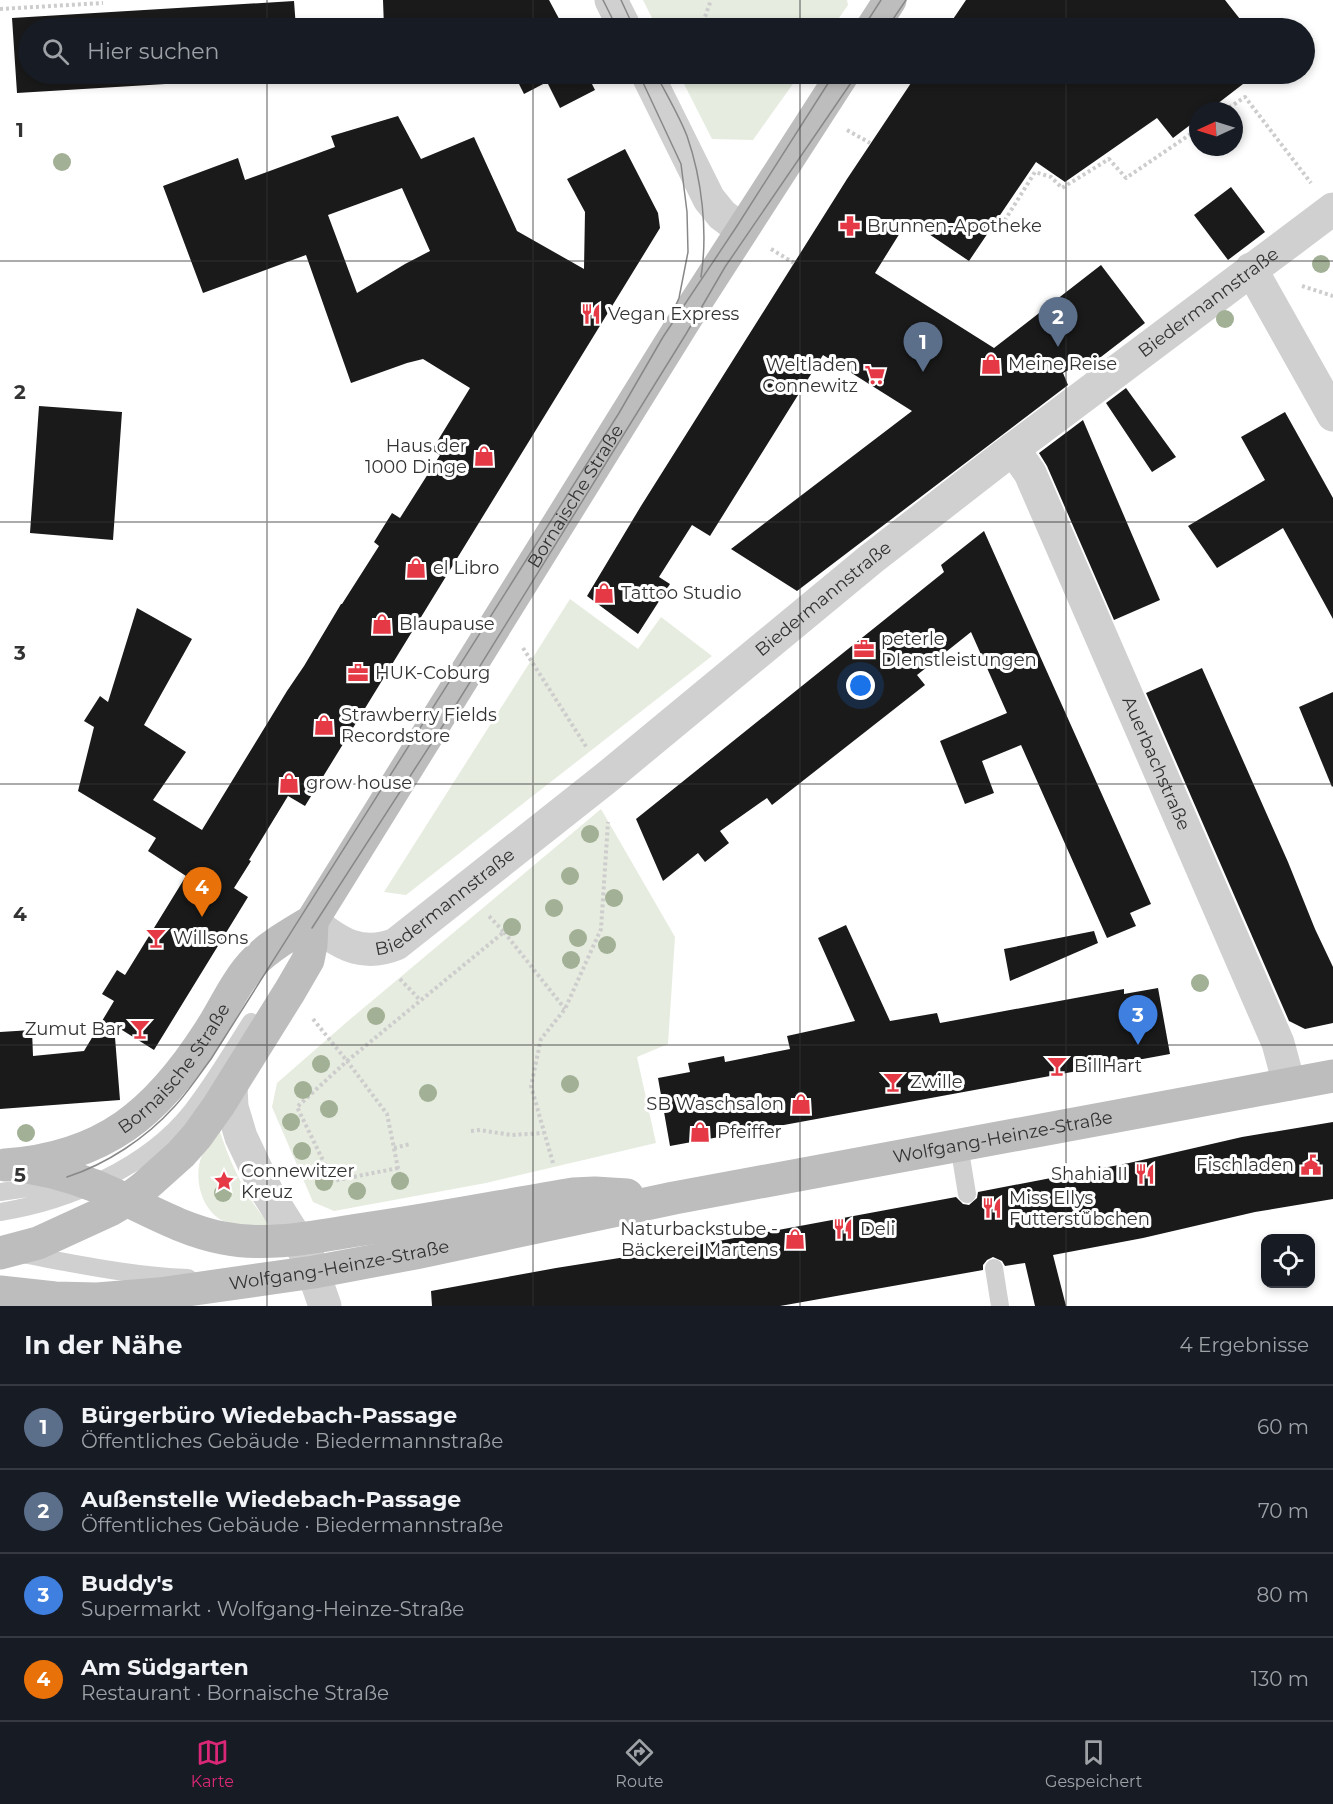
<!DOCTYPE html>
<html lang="de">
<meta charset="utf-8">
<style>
body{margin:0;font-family:Montserrat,sans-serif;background:#20242c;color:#f1f3f6}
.controls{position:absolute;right:18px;bottom:18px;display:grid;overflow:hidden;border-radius:12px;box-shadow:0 3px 9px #0003}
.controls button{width:54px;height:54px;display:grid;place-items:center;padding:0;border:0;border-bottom:2px solid #363941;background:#171b24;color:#f1f3f6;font:30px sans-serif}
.compass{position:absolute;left:1189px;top:102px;width:54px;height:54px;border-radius:50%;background:#171b24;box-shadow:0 3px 9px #0003;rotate:266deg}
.you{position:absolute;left:861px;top:686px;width:21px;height:21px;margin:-15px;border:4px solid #fff;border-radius:50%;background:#1a73e8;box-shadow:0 0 0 9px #1a73e833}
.badge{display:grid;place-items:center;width:39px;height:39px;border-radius:50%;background:#db2777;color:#fff;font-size:20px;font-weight:700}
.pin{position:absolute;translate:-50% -50px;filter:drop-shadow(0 2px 3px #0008)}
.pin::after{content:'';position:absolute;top:32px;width:21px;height:18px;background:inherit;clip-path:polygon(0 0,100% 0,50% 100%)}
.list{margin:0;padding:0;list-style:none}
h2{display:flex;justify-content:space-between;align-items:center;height:78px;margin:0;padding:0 24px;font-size:26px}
h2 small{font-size:20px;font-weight:400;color:#9ea1a6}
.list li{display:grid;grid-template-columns:39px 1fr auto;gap:18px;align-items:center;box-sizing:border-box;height:84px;padding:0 24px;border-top:2px solid #363941}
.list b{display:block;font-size:22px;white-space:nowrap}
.list p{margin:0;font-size:20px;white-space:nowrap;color:#9ea1a6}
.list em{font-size:20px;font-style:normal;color:#9ea1a6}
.icon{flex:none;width:33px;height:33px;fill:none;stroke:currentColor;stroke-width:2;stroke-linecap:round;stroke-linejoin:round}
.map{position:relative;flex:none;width:1333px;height:1306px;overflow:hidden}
.search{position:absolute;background:#171b24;box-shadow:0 3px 9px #0003;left:18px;right:18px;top:18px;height:66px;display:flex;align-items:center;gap:15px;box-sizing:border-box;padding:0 21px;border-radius:33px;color:#9ea1a6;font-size:22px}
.sheet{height:414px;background:#171b24}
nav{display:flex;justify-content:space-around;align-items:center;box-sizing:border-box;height:84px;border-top:2px solid #363941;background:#171b24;font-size:16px;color:#9ea1a6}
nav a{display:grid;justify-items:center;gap:3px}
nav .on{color:#db2777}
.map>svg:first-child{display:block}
.green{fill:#e6ecdf}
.building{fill:#1a1a1a;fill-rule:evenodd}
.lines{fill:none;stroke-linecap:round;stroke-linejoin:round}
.path{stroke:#cdcdcd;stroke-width:4;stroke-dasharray:3 3;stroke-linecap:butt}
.lane{stroke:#d0d0d0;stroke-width:18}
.street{stroke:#d0d0d0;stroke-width:33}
.secondary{stroke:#bdbdbd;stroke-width:33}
.tram{stroke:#888;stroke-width:1.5}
.tree{fill:#a2b095}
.grid{fill:none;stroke:#333;stroke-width:1.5;stroke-opacity:0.55}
.labels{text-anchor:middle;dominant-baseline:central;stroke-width:6;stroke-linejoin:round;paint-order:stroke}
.poi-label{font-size:18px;fill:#333;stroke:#fff;text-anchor:start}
.street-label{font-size:18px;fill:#333;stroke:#fff}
.grid-label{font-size:20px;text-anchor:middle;font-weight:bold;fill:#333;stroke:#fff;stroke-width:6;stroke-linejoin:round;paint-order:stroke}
</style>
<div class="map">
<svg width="1333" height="1306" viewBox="0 0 1333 1306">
<rect width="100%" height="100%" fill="#fff"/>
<!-- green -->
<path class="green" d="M643 0H847L848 5 832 28H657Z
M679 74H800L753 140 712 139Z
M570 599 638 649 661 617 712 656 406 895 384 892Z
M601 809 675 937 668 1044 637 1057 656 1143 486 1183 334 1211 313 1202 272 1107 277 1083 348 1021Z
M219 1129C230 1163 247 1200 271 1226 258 1225 241 1227 229 1223 204 1216 194 1184 200 1161 203 1150 213 1139 219 1129Z"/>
<!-- building -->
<path class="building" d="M383 0H549L564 28H384Z
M966 0H1225L1247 28H947Z
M294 1 296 28H28V74H298L299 76 17 93 12 18Z
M514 74H587L595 90 560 108 547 82 524 94Z
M917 74H1256L1208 111H1198V119L1173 138 1157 118 1065 182 1036 162 969 261 908 220 875 273 994 348 1101 265 1145 323 1084 370 1080 364 1063 373 1068 385 797 591 731 549 912 411 823 355 710 536 692 525 659 577 670 584 638 634 587 596 641 506 847 179Z
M398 116 421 159 474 137 517 231 584 269 585 212 567 179 625 149 658 213 660 228 305 806 288 796 249 860 251 861 234 888 248 897 154 1050 114 1025 120 1100 0 1109V1032L32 1030 33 1056 84 1051 114 1001 102 994 117 970 125 975 186 876 148 851 156 838 78 791 94 727 84 721 100 696 108 702 137 608 192 639 144 725 186 752 153 800 202 830 287 691 304 666 341 604H342L379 546 374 542 392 513 400 518 440 455 432 450 470 388 423 359 407 363 351 383 306 255 203 293 163 186 238 158 245 180 335 147 331 136ZM402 188 430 251 405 264 357 293 328 215Z
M1231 187 1265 232 1228 260 1194 215Z
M1126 388 1176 457 1152 472 1106 403Z
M39 406 122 412 113 540 30 533Z
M1285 412 1333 498V619L1283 528 1217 568 1188 526 1265 480 1241 437Z
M1083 420 1160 600 1114 620 1047 466 1039 453Z
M984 531 1151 904 1130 913 1136 926 1107 938 1021 745 982 761 994 793 965 804 940 741 1007 713 971 632 917 675 925 685 772 805 767 798 720 831 729 843 705 862 698 853 663 881 636 819 944 572 941 565Z
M1202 668 1288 862 1315 929 1333 967V1023L1305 1029 1289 1021 1146 693Z
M1333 692V786L1332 787 1299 707Z
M846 925 890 1021 937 1013 940 1023 1124 989V994L1158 988 1170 1054 670 1146 658 1078 690 1072 688 1063 724 1056 725 1062 790 1049 787 1036 855 1021 818 938Z
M1094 931 1098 943 1010 981 1004 949Z
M1333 1122V1199L1255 1212 1143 1238 1053 1255 1066 1306H1035L1025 1263 1005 1266 1002 1261 993 1257 987 1260 983 1265V1270L780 1306H432L431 1291 556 1268 670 1250 956 1197 963 1204 969 1205 977 1198 978 1192 1129 1163 1242 1137Z"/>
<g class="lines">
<!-- path -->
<path class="path" d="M0 9 103 3
M701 28 711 0
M1224 111 1245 97 1311 183
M847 130 870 143
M999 217 1005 220 1035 172 1051 177 1062 188 1109 159 1126 178 1198 129
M771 249 794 263
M1302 286 1333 296
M523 648 587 748
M504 932 565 1009
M400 979 420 1000
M313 1019 347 1061 504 932 487 914
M471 1131 480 1130 511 1135 544 1133
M394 1148 410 1144
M553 1163 531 1086 541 1039 565 1009 601 929 608 822
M398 1168 333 1181 297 1107 347 1061 387 1114 402 1188"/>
<!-- lane -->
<path class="lane" d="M959 1145 967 1194
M0 1192 41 1186 63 1178
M0 1212C69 1201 148 1167 192 1111 214 1083 232 1052 251 1022
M22 1254C77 1264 132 1276 188 1278
M994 1268 1000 1306"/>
<!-- street -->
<g class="street">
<path d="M611 0 625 28"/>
<path d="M647 74 709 199 722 215 742 230"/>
<path d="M1251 269 1333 415"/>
<path id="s1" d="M1013 449 1030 473 1278 1043 1289 1084"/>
<path id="s2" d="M312 921C338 943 362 958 396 944L606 778 871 559 1001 458 1333 209"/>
<path d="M231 1086 232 1107 241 1137 267 1192 308 1257 325 1306"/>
</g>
<!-- secondary -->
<g class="secondary">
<path d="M872 28 890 0"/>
<path id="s3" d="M5 1165C104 1158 157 1113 209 1032 224 1009 236 980 256 960 272 944 293 933 312 921L696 302 843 74"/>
<path d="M27 1167C58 1172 89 1182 118 1196 152 1212 186 1231 223 1238 268 1247 313 1237 358 1230 430 1220 501 1206 573 1194L595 1193 627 1195"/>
<path d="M0 1253 38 1243 110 1210 127 1200 143 1188 181 1154 197 1136 219 1105 290 991 308 960 311 945 312 921"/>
<path id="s4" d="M0 1292 55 1298 97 1299 159 1294 314 1272 415 1253 674 1198 1333 1076"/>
</g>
<!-- tram -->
<path class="tram" d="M603 0 617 28
M621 0 634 28
M863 28 881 0
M887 28 906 0
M639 74 681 164 687 212 688 252 679 298 673 312
M656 74C666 94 679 115 687 136 702 179 708 232 701 277
M312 928 449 716 686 334 725 267 857 74
M67 1177C107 1164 146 1138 174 1107 188 1092 199 1075 211 1059L619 413 663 337 737 226 834 74"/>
</g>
<!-- trees -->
<g class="tree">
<circle cx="62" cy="162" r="9"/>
<circle cx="1321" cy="264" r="9"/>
<circle cx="1225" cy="319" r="9"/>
<circle cx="590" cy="834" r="9"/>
<circle cx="570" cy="876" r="9"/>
<circle cx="614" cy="898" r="9"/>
<circle cx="554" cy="908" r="9"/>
<circle cx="512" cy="927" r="9"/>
<circle cx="578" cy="938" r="9"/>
<circle cx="607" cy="945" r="9"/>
<circle cx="571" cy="960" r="9"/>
<circle cx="1200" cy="983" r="9"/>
<circle cx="376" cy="1016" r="9"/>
<circle cx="321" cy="1064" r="9"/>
<circle cx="570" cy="1084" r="9"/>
<circle cx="303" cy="1090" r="9"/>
<circle cx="428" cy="1093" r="9"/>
<circle cx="329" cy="1109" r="9"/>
<circle cx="291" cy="1122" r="9"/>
<circle cx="26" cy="1133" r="9"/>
<circle cx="302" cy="1151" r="9"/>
<circle cx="400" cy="1181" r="9"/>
<circle cx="324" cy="1182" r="9"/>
<circle cx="357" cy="1191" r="9"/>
<circle cx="223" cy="1193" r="9"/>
</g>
<!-- grid -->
<path class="grid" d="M267 0V28M533 0V28M800 0V28M1066 0V28M267 74V1306M533 74V1306M800 74V1306M1066 74V1306M0 261H1333M0 522H1333M0 784H1333M0 1045H1333"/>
<!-- icons -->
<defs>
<g id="pharmacy-bare" transform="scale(1.62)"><path d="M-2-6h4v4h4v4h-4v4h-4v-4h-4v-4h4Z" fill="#e63946" stroke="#fff" stroke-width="2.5" paint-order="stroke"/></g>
<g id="restaurant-bare" transform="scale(1.62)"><path d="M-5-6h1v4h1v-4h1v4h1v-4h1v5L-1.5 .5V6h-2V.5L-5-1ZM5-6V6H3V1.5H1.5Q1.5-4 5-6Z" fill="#e63946" stroke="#fff" stroke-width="2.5" paint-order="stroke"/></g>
<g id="shop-bare" transform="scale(1.62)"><path d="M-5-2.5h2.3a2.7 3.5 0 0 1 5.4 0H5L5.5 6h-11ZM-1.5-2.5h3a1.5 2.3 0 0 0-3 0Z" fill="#e63946" stroke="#fff" stroke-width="2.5" paint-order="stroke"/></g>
<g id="supermarket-bare" transform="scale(1.62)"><path d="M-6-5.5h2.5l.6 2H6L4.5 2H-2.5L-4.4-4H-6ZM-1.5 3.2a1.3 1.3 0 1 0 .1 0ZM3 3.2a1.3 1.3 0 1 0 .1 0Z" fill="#e63946" stroke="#fff" stroke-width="2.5" paint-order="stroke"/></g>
<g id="office-bare" transform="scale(1.62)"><path d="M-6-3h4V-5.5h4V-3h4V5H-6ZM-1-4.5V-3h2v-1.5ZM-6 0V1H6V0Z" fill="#e63946" stroke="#fff" stroke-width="2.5" paint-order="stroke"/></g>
<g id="bar-bare" transform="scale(1.62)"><path d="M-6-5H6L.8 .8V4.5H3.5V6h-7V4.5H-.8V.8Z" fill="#e63946" stroke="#fff" stroke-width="2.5" paint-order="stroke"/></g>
<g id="civic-bare" transform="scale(1.62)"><path d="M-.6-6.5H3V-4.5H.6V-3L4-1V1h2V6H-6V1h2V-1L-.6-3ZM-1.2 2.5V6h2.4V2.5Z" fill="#e63946" stroke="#fff" stroke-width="2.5" paint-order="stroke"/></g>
<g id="sight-bare" transform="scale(1.62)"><path d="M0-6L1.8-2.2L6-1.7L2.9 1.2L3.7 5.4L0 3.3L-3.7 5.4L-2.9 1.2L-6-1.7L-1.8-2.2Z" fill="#e63946" stroke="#fff" stroke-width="2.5" paint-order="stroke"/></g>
</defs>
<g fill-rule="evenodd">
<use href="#pharmacy-bare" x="850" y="226"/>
<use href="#restaurant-bare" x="591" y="314"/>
<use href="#shop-bare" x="991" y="364"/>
<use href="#supermarket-bare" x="875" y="375"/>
<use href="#shop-bare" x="484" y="456"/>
<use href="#shop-bare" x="416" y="568"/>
<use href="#shop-bare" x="604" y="593"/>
<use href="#shop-bare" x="382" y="624"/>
<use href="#office-bare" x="864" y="649"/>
<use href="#office-bare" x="358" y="673"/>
<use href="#shop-bare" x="324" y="725"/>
<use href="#shop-bare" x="289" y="783"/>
<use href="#bar-bare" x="156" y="938"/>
<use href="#bar-bare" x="140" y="1029"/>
<use href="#bar-bare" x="1057" y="1066"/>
<use href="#bar-bare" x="893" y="1082"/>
<use href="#shop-bare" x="801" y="1104"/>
<use href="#shop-bare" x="700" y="1132"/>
<use href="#civic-bare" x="1311" y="1165"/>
<use href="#restaurant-bare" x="1145" y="1174"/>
<use href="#sight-bare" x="224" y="1181"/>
<use href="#restaurant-bare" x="992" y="1208"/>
<use href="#restaurant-bare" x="843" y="1229"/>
<use href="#shop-bare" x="795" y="1239"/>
</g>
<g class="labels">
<!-- poi labels -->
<g class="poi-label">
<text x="867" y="226">Brunnen-Apotheke</text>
<text x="608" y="314">Vegan Express</text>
<text x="1008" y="364">Meine Reise</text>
<text x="858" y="365" text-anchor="end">Weltladen<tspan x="858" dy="21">Connewitz</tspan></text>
<text x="467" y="446" text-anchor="end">Haus der<tspan x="467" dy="21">1000 Dinge</tspan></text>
<text x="433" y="568">el Libro</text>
<text x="621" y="593">Tattoo Studio</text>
<text x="399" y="624">Blaupause</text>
<text x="881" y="639">peterle<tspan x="881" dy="21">DIenstleistungen</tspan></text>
<text x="375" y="673">HUK-Coburg</text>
<text x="341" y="715">Strawberry Fields<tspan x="341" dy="21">Recordstore</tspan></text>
<text x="306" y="783">grow house</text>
<text x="173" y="938">Willsons</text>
<text x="123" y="1029" text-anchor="end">Zumut Bar</text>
<text x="1074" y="1066">BillHart</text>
<text x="910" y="1082">Zwille</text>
<text x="784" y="1104" text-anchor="end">SB Waschsalon</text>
<text x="717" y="1132">Pfeiffer</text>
<text x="1294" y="1165" text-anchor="end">Fischladen</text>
<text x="241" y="1171">Connewitzer<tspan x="241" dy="21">Kreuz</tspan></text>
<text x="1128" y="1174" text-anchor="end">Shahia II</text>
<text x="1009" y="1198">Miss Ellys<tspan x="1009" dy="21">Futterstübchen</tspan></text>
<text x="778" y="1229" text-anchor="end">Naturbackstube -<tspan x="778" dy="21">Bäckerei Martens</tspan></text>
<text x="860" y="1229">Deli</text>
</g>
<!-- street labels -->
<g class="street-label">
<text stroke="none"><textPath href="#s2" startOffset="1128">Biedermannstraße</textPath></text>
<text stroke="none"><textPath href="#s3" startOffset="909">Bornaische Straße</textPath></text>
<text stroke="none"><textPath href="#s2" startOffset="642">Biedermannstraße</textPath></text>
<text stroke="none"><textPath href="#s1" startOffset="346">Auerbachstraße</textPath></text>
<text stroke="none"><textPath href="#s2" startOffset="156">Biedermannstraße</textPath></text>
<text stroke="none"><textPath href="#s3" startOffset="204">Bornaische Straße</textPath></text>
<text stroke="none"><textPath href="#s4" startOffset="1018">Wolfgang-Heinze-Straße</textPath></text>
<text stroke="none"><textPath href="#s4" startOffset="342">Wolfgang-Heinze-Straße</textPath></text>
</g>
</g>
<g class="grid-label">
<text x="20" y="137">1</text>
<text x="20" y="399">2</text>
<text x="20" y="660">3</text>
<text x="20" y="921">4</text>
<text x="20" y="1182">5</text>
</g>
</svg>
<div class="controls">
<button><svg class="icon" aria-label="locate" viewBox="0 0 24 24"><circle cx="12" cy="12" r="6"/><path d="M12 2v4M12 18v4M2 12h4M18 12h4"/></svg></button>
</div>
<svg class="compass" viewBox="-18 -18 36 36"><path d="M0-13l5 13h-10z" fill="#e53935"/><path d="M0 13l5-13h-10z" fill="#9ea1a6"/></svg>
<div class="you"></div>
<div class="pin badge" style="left:923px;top:372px;background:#5c6f8a">1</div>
<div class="pin badge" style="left:1058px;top:347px;background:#5c6f8a">2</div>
<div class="pin badge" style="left:1138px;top:1045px;background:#3f7fe0">3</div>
<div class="pin badge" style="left:202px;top:917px;background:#e8710a">4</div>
<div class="search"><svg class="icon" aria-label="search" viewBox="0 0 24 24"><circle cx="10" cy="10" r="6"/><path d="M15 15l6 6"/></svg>Hier suchen</div>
</div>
<section class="sheet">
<h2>In der Nähe<small>4 Ergebnisse</small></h2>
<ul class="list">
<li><span class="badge" style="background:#5c6f8a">1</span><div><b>Bürgerbüro Wiedebach-Passage</b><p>Öffentliches Gebäude · Biedermannstraße</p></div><em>60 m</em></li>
<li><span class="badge" style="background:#5c6f8a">2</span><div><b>Außenstelle Wiedebach-Passage</b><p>Öffentliches Gebäude · Biedermannstraße</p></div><em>70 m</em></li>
<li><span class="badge" style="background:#3f7fe0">3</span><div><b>Buddy's</b><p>Supermarkt · Wolfgang-Heinze-Straße</p></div><em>80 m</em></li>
<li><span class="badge" style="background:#e8710a">4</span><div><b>Am Südgarten</b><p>Restaurant · Bornaische Straße</p></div><em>130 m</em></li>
</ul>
</section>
<nav>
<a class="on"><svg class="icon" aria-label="map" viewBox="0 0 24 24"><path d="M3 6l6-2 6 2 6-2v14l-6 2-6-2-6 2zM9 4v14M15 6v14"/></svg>Karte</a>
<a><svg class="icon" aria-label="directions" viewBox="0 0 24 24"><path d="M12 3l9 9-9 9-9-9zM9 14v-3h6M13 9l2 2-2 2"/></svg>Route</a>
<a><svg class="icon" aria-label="saved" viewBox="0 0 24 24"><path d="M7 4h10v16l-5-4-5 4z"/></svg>Gespeichert</a>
</nav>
